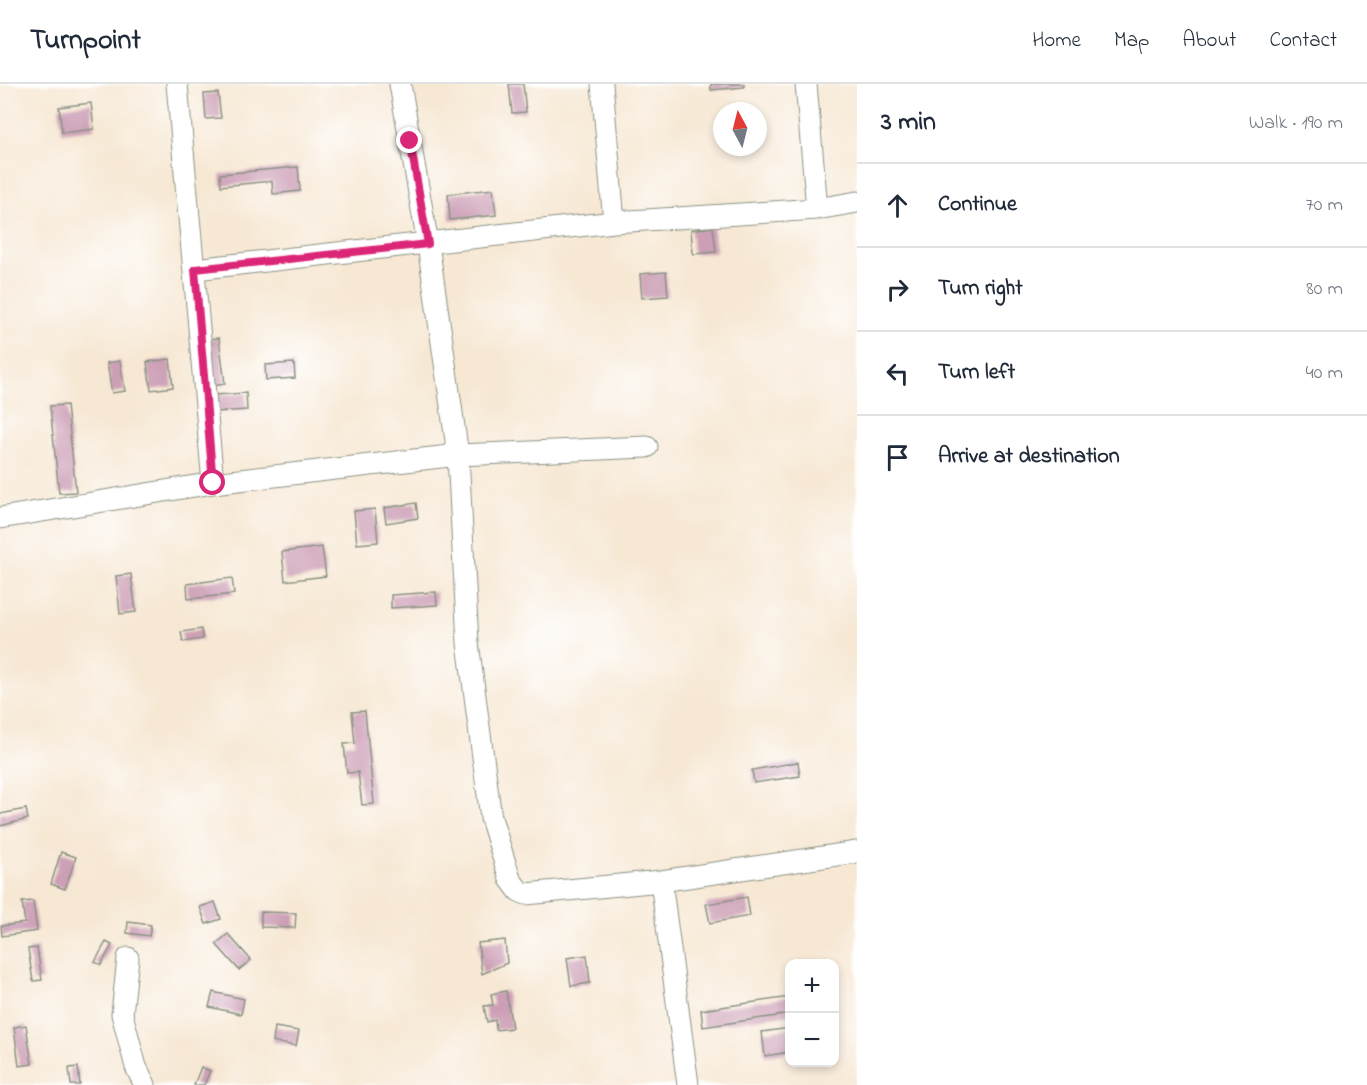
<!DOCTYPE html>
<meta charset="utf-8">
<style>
body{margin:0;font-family:"Indie Flower",sans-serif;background:#f6f6f7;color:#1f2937}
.controls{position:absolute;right:18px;bottom:18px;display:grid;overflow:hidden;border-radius:12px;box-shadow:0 3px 9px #0003}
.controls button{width:54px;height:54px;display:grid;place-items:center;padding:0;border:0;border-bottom:2px solid #e0e1e3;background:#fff;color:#1f2937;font:30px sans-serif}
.compass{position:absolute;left:713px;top:18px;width:54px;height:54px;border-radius:50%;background:#fff;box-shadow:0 3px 9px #0003;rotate:353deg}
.stop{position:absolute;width:18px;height:18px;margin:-14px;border:4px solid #db2777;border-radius:50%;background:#fff}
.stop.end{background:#db2777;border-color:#fff;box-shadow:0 2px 6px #0008}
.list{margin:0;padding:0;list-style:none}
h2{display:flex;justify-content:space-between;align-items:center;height:78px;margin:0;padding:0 24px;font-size:26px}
h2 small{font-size:20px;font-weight:400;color:#747a83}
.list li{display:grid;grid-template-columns:39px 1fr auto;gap:18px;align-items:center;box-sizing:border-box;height:84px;padding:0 24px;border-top:2px solid #e0e1e3}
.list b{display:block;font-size:22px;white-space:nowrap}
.list em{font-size:20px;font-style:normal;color:#747a83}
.icon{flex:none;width:33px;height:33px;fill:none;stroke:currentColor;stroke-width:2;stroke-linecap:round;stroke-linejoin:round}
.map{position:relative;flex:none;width:857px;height:1001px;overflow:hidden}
header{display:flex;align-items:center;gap:36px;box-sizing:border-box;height:84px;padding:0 30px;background:#fff;border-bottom:2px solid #e0e1e3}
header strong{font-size:28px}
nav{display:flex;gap:33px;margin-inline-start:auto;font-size:21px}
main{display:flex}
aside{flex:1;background:#fff}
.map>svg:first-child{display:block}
.building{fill:#cc9fb6}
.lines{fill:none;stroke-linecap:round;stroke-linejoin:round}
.street-casing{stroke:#8b9284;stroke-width:23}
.street{stroke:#fff;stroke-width:21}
.route{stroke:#db2777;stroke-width:8}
</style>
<header>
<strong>Turnpoint</strong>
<nav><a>Home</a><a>Map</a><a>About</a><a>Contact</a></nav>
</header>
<main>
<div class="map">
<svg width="857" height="1001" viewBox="0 0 857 1001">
<rect width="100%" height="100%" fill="#fff"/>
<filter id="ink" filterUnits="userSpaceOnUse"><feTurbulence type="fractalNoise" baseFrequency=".0167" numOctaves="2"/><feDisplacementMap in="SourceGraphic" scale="12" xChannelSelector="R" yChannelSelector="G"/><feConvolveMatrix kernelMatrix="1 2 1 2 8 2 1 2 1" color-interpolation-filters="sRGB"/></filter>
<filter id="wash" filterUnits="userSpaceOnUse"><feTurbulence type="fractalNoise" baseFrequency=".008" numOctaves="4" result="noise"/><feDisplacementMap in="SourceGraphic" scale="24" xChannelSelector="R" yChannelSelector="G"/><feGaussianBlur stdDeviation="1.35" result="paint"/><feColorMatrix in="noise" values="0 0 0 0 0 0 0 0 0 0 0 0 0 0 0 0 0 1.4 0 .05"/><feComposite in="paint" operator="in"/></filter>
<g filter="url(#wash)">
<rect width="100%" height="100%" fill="#f7e8d4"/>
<g id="blocks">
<!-- building -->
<path class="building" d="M509 0H523L526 28 512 29Z
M711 0H744V3L711 6Z
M218 9 221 34 206 35 204 10Z
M91 19 94 45 62 49 59 23Z
M298 83 300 107 273 110 272 97 221 102 220 90Z
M493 105 496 131 450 136 448 110Z
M713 143 716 168 693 170 691 146Z
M666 188 668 212 642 214 640 190Z
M219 254 225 300 213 302 208 255Z
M170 275 173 303 151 306 147 278Z
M120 277 125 307 112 309 107 279Z
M294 279 295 294 266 296 265 281Z
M246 309 247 326 216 328 214 311Z
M67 321 76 408 59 409 50 322Z
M416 419 418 434 386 439 384 424Z
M375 425 378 458 357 460 354 427Z
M322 463 326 492 285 497 282 468Z
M131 490 136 528 120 530 116 492Z
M232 494 234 510 188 515 187 500Z
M436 508 437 521 391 524V511Z
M201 545 203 555 183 558 181 548Z
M365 627 374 720 362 721 358 688 347 689 344 660 355 659 352 628Z
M798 678 800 692 754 699 752 686Z
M26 725 28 735 0 742V730Z
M61 768 76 773 65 805 51 800Z
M747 813 750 832 710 839 706 820Z
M33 817 37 847 2 852 1 842 25 839 22 818Z
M215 818 221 835 206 840 200 823Z
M261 828 296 829 295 844 261 843Z
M128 838 151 841 149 852 127 849Z
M228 850 251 876 239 886 216 860Z
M505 856 507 879 482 890 478 859Z
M106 858 112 861 101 881 95 878Z
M37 864 42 896 33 897 28 865Z
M587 871 590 899 571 902 567 874Z
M506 907 512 944 496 946 495 936 487 938 484 922 493 921 491 910Z
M213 908 244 915 241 930 209 923Z
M790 913V930L703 943 701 926Z
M26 941 32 980 19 982 14 943Z
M275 943 299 947 296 962 273 958Z
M790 944V968L765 972 762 948Z
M78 983 80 1001H71L69 984Z
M201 983 210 987 204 1001H194Z"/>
</g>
</g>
<g filter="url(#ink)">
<use href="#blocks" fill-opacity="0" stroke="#8b9284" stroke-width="1.5"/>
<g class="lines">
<!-- street casing -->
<g class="street-casing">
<path id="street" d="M177 0 213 399
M400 0 428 160 458 371 468 559 491 734 510 795 519 807 526 810 661 797 857 768
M602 0 614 138
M806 0 817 125
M195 185 614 138 817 125 857 118
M0 434 213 399 458 371 647 363
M661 797 688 1001
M128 874 122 930 136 983 145 1001"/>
</g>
<!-- street -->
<use href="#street" class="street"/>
</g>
</g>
<g class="lines" filter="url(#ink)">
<!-- route -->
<path class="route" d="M213 399 195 185 428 160 410 57"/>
</g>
</svg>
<div class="controls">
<button>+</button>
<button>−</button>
</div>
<svg class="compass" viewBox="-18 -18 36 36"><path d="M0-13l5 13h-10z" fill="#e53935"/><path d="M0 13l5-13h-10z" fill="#747a83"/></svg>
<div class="stop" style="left:213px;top:399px"></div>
<div class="stop end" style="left:410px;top:57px"></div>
</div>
<aside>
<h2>3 min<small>Walk · 190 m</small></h2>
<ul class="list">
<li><svg class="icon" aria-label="ahead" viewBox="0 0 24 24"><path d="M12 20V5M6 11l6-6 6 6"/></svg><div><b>Continue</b></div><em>70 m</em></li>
<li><svg class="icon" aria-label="right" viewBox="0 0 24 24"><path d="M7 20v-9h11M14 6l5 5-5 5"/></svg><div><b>Turn right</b></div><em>80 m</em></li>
<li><svg class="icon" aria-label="left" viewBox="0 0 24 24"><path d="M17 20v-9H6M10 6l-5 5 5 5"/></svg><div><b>Turn left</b></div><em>40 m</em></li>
<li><svg class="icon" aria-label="arrive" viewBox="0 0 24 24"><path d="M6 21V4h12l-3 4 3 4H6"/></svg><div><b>Arrive at destination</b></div></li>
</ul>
</aside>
</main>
